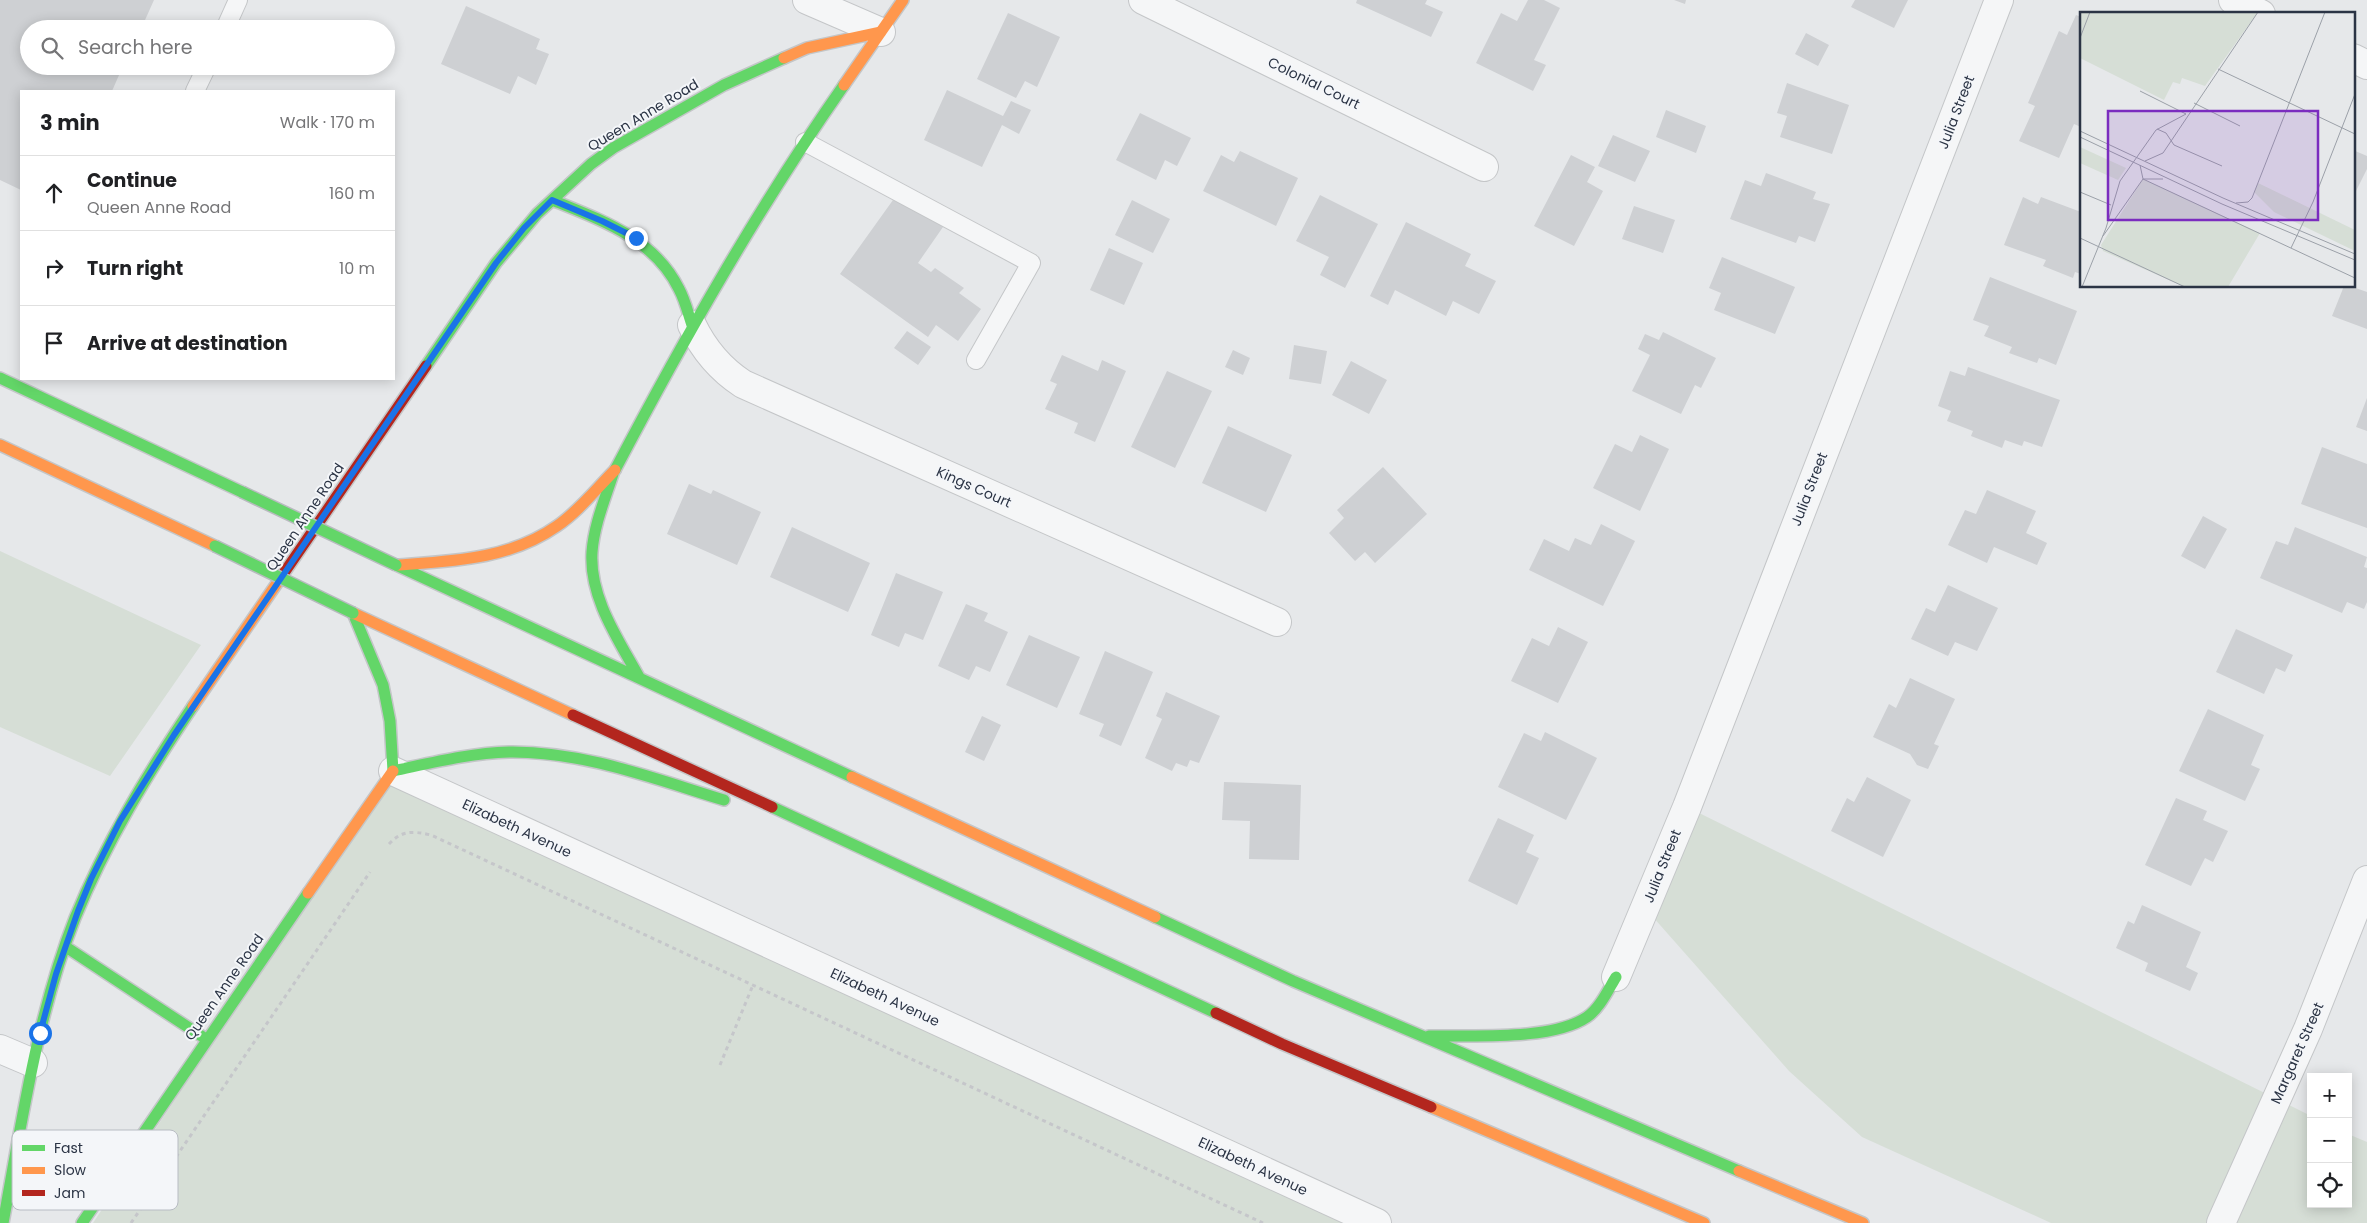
<!DOCTYPE html>
<meta charset="utf-8">
<style>
body{margin:0;font-family:Poppins,sans-serif;background:#f6f6f6;color:#202124}
.controls{position:absolute;right:15px;bottom:15px;display:grid;overflow:hidden;border-radius:0px;box-shadow:0 2px 12px #0003}
.controls button{width:45px;height:45px;display:grid;place-items:center;padding:0;border:0;border-bottom:1px solid #e0e0e0;background:#fff;color:#202124;font:25px sans-serif}
.stop{position:absolute;width:15px;height:15px;margin:-11px;border:4px solid #1a73e8;border-radius:50%;background:#fff}
.stop.end{background:#1a73e8;border-color:#fff;box-shadow:0 1px 5px #0008}
.list{margin:0;padding:0;list-style:none}
h2{display:flex;justify-content:space-between;align-items:center;height:65px;margin:0;padding:0 20px;font-size:21px}
h2 small{font-size:16px;font-weight:400;color:#757577}
.list li{display:grid;grid-template-columns:32px 1fr auto;gap:15px;align-items:center;box-sizing:border-box;height:75px;padding:0 20px;border-top:1px solid #e0e0e0}
.list b{display:block;font-size:19px;white-space:nowrap}
.list p{margin:0;font-size:16px;white-space:nowrap;color:#757577}
.list em{font-size:16px;font-style:normal;color:#757577}
.icon{flex:none;width:28px;height:28px;fill:none;stroke:currentColor;stroke-width:2;stroke-linecap:round;stroke-linejoin:round}
.map{position:relative;flex:none;width:2367px;height:1223px;overflow:hidden}
.search{position:absolute;background:#fff;box-shadow:0 2px 12px #0003;left:20px;top:20px;width:375px;height:55px;display:flex;align-items:center;gap:12px;box-sizing:border-box;padding:0 18px;border-radius:28px;color:#757577;font-size:19px}
.panel{position:absolute;background:#fff;box-shadow:0 2px 12px #0003;left:20px;top:90px;width:375px;height:290px;border-radius:0px}
.map>svg:first-child{display:block}
.green{fill:#d6ded6}
.building{fill:#ced0d3}
.lines{fill:none;stroke-linecap:round;stroke-linejoin:round}
.lane-casing{stroke:#c4c6c8;stroke-width:20}
.street-casing{stroke:#c4c6c8;stroke-width:30}
.fast-casing{stroke:#c4c6c8;stroke-width:14}
.slow-casing{stroke:#c4c6c8;stroke-width:14}
.jam-casing{stroke:#c4c6c8;stroke-width:14}
.path{stroke:#c5c6ca;stroke-width:3;stroke-dasharray:4 4;stroke-linecap:butt}
.lane{stroke:#f5f6f7;stroke-width:18}
.street{stroke:#f5f6f7;stroke-width:28}
.fast{stroke:#63d668;stroke-width:11}
.slow{stroke:#ff974d;stroke-width:11}
.jam{stroke:#b3261e;stroke-width:11}
.fast-bridge-casing{stroke:#b8bbbf;stroke-width:14;stroke-linecap:butt}
.fast-bridge{stroke:#63d668;stroke-width:11}
.route{stroke:#1a73e8;stroke-width:6}
.labels{text-anchor:middle;dominant-baseline:central;stroke-width:4;stroke-linejoin:round;paint-order:stroke}
.street-label{font-size:14px;fill:#2b3445;stroke:#f4f6f9}
.inset-road{fill:none;stroke:#9ba0a8;stroke-width:1}
.view{fill:#7b2cbf;fill-opacity:0.15;stroke:#7b2cbf;stroke-width:2.5}
.inset-edge{fill:none;stroke:#2b3445;stroke-width:2.5}
.key{fill:#f4f6f9;stroke:#b8bcc3;stroke-width:1}
.key-label{font-size:14px;fill:#2b3445}
</style>
<div class="map">
<svg width="2367" height="1223" viewBox="0 0 2367 1223">
<rect width="100%" height="100%" fill="#e6e8ea"/>
<!-- green -->
<path class="green" d="M0 551 201 645 110 776 0 727Z
M393 771 1377 1223H93Z
M1687 807 2311 1116V1204H2348V1134L2367 1142V1223H2051L1862 1137 1789 1071 1645 908Z"/>
<!-- building -->
<path class="building" d="M0 0H154L141 29H29V66H123L112 91H21V190L0 180Z
M1357 0H1427L1425 4 1443 12 1431 37 1356 3Z
M1528 0H1544L1560 8 1534 60 1546 65 1533 91 1476 63 1501 13 1517 21Z
M1674 0H1686L1685 4Z
M1855 0H1908L1894 28 1851 7Z
M466 6 540 39 536 49 549 54 536 85 518 76 510 94 441 64Z
M1008 13 1060 37 1037 87 1025 81 1016 98 977 79Z
M2076 15 2081 17V127L2074 124 2059 158 2019 141 2035 106 2028 103 2059 31 2067 35Z
M1806 33 1829 45 1818 66 1795 54Z
M1787 83 1849 105 1832 154 1780 137 1787 116 1777 113Z
M947 90 1003 116 1011 101 1031 110 1019 134 1002 125 982 167 924 140Z
M1666 110 1706 126 1696 153 1656 137Z
M1140 113 1191 138 1177 166 1165 160 1156 180 1116 160Z
M1613 135 1650 151 1635 182 1598 166Z
M2353 150 2367 156V169L2353 197Z
M1240 151 1298 178 1276 226 1203 191 1221 155 1234 162Z
M1571 155 1595 167 1587 182 1603 191 1574 246 1534 226Z
M1766 173 1816 192 1813 199 1830 204 1815 242 1799 236 1796 243 1730 219 1745 180 1761 186Z
M1320 195 1378 224 1345 288 1320 275 1329 257 1296 241Z
M901 197 943 227 918 263 931 272 935 268 964 288 959 293 981 309 958 341 936 325 928 337 840 274 893 200 897 202Z
M2023 197 2038 204 2041 197 2081 212V274L2075 272 2073 278 2043 266 2046 260 2004 245Z
M1132 200 1170 219 1153 253 1115 235Z
M1634 206 1675 220 1663 253 1622 239Z
M1406 222 1471 254 1465 266 1496 281 1479 314 1453 301 1446 316 1395 290 1388 305 1370 296Z
M1109 248 1143 263 1124 305 1090 290Z
M1722 257 1795 287 1775 334 1714 310 1721 293 1709 288Z
M1990 277 2077 311 2056 365 2039 358 2037 363 2009 353 2012 347 1984 336 1989 326 1973 320Z
M2344 286H2350L2367 292V329L2332 316Z
M907 331 931 347 918 365 894 348Z
M1663 332 1716 358 1701 388 1695 385 1681 414 1632 391 1650 355 1638 349 1645 334 1659 340Z
M1294 345 1327 351 1321 384 1289 379Z
M1233 350 1250 358 1243 375 1225 367Z
M1062 355 1098 371 1102 360 1126 371 1095 442 1074 433 1078 423 1045 409 1057 384 1050 381Z
M1351 361 1387 380 1369 414 1332 395Z
M1968 367 2060 400 2042 447 2024 441 2022 446 2005 440 2002 448 1971 436 1973 431 1947 421 1951 411 1938 406 1950 371 1965 376Z
M1167 371 1212 391 1175 468 1131 447Z
M2367 398V431L2356 427Z
M1228 426 1292 455 1266 512 1202 483Z
M1640 435 1669 449 1640 511 1593 488 1615 444 1632 452Z
M2322 447 2367 464V528L2301 504Z
M1383 467 1427 514 1375 563 1365 552 1355 561 1329 533 1344 518 1337 510Z
M689 484 711 494 713 490 761 512 737 565 667 534Z
M1987 490 2036 511 2026 533 2047 543 2037 565 1994 547 1987 563 1948 545 1965 510 1976 514Z
M2203 516 2227 529 2205 569 2181 556Z
M1601 524 1635 541 1603 606 1529 570 1544 539 1569 551 1575 538 1591 545Z
M792 527 870 563 848 612 770 577Z
M2295 527 2367 557 2364 567 2367 568V602L2364 609 2347 602 2342 613 2260 578 2276 541 2288 545Z
M896 573 943 592 923 640 905 633 899 647 871 635Z
M1948 585 1998 608 1977 651 1955 642 1948 656 1911 639 1926 608 1935 612Z
M966 604 988 613 984 621 1008 632 990 672 976 666 969 680 938 666Z
M1558 627 1588 642 1558 703 1511 681 1532 638 1549 646Z
M2236 629 2293 655 2285 672 2276 668 2264 694 2216 672Z
M1029 635 1080 657 1057 708 1006 685Z
M1105 651 1153 672 1121 746 1099 736 1104 724 1079 714Z
M1910 678 1955 699 1934 744 1939 746 1928 769 1917 765 1910 754 1873 737 1889 704 1896 708Z
M1166 692 1220 716 1199 763 1190 760 1187 767 1176 763 1172 771 1145 758 1162 719 1156 716Z
M2208 709 2264 735 2251 765 2260 769 2245 801 2179 771Z
M982 716 1001 725 984 761 965 752Z
M1545 732 1597 758 1566 820 1498 787 1524 733 1541 741Z
M1867 777 1911 800 1883 857 1831 831 1847 798 1854 802Z
M1224 782 1301 785 1299 860 1249 859 1250 821 1222 820Z
M2176 798 2207 811 2203 820 2228 831 2213 862 2205 858 2191 886 2145 865Z
M1498 818 1534 835 1526 852 1539 858 1517 905 1468 881Z
M2142 905 2201 932 2186 967 2198 973 2190 991 2145 971 2148 963 2116 948 2128 921 2134 924Z"/>
<g class="lines">
<!-- lane casing -->
<g class="lane-casing">
<path id="lane" d="M225 29 238 0
M195 91 207 66
M805 142 1031 263 976 360"/>
</g>
<!-- street casing -->
<g class="street-casing">
<path id="street" d="M807 0 881 32
M1143 0 1484 167
M2233 0 2261 14
M2353 58 2367 65
M692 325C704 350 720 369 743 384L1277 622
M393 771 1377 1223
M1616 977 1687 807 1999 0
M0 1049 33 1063
M2221 1223 2308 1029 2367 880"/>
</g>
<!-- fast casing -->
<g class="fast-casing">
<path id="fast" d="M552 200C601 220 654 238 679 289 685 300 688 313 692 325
M426 366 496 263 537 214 591 164 613 148 724 85 784 58
M0 378 242 492
M615 470C685 337 758 208 844 85
M613 474C605 499 594 525 592 552 589 597 618 639 639 677
M396 565 852 777
M353 613 383 685 390 721 393 771C431 763 470 753 509 752 583 751 655 779 724 800
M772 807 1216 1013
M1155 917 1293 981 1739 1171
M66 947 206 1039
M1429 1036C1471 1035 1552 1041 1587 1017 1600 1008 1608 990 1616 977
M3 1223C22 1121 37 1015 75 918 106 842 148 773 193 706
M82 1223 308 893"/>
</g>
<!-- slow casing -->
<g class="slow-casing">
<path id="slow" d="M784 58 807 48 881 32
M844 85 903 0
M0 445 215 546
M399 565C454 561 510 559 557 526 579 511 596 489 615 470
M353 613 573 715
M193 706 284 573
M852 777 1155 917
M308 893 393 771
M1431 1107 1704 1223
M1739 1171 1863 1223"/>
</g>
<!-- jam casing -->
<g class="jam-casing">
<path id="jam" d="M284 573 426 366
M573 715 772 807
M1216 1013 1282 1044 1431 1107"/>
</g>
<!-- path -->
<path class="path" d="M389 844C402 830 413 831 431 835L1263 1223
M720 1065 753 985
M131 1223 370 872"/>
<!-- lane -->
<use href="#lane" class="lane"/>
<!-- street -->
<use href="#street" class="street"/>
<!-- fast -->
<use href="#fast" class="fast"/>
<!-- slow -->
<use href="#slow" class="slow"/>
<!-- jam -->
<use href="#jam" class="jam"/>
<!-- fast-bridge casing -->
<g class="fast-bridge-casing">
<path id="fast-bridge" d="M242 492 396 565
M215 546 353 613"/>
</g>
<!-- fast-bridge -->
<use href="#fast-bridge" class="fast-bridge"/>
</g>
<g class="lines">
<!-- route -->
<path class="route" d="M40 1033 56 974 78 911 91 879 120 821 174 735 496 263 524 228 552 200 602 221 636 238"/>
</g>
<g class="labels">
<!-- street labels -->
<g class="street-label">
<text transform="translate(1314 83) rotate(26)">Colonial Court</text>
<text transform="translate(1956 112) rotate(-69)">Julia Street</text>
<text transform="translate(643 115) rotate(-31)">Queen Anne Road</text>
<text transform="translate(974 487) rotate(24)">Kings Court</text>
<text transform="translate(1809 489) rotate(-69)">Julia Street</text>
<text transform="translate(305 517) rotate(-56)">Queen Anne Road</text>
<text transform="translate(517 828) rotate(25)">Elizabeth Avenue</text>
<text transform="translate(1662 866) rotate(-68)">Julia Street</text>
<text transform="translate(224 987) rotate(-55)">Queen Anne Road</text>
<text transform="translate(885 997) rotate(25)">Elizabeth Avenue</text>
<text transform="translate(2297 1053) rotate(-66)">Margaret Street</text>
<text transform="translate(1253 1166) rotate(25)">Elizabeth Avenue</text>
</g>
</g>
<!-- overview -->
<g transform="translate(2080 12)">
<rect width="275" height="275" fill="#e6e8ea"/>
<path d="M0 0H178L125 74 102 66 100 72 93 70 84 88 0 46ZM0 135 46 156 38 168 0 151ZM63 167 180 221 148 275H105L23 239 21 233ZM178 171 275 218V239L194 200 174 180Z" fill="#d6ded6"/>
<path class="inset-road" d="M0 26 10 0M138 57 275 122M60 79 106 102M114 91 160 114M77 117 86 121 94 133 142 154M0 119 143 186 275 242M0 125 142 192 275 248M83 141 178 0M65 149 83 141M60 153 63 167H83M0 180 31 193M172 186 245 0M156 191 168 190 172 186M23 224 63 167 275 266M0 226 105 275M211 236 233 190 275 82M2 275 26 216 40 169 76 118 106 102"/>
<path class="view" d="M28 99H238V208H28Z"/>
<rect width="275" height="275" class="inset-edge"/>
</g>
<!-- legend -->
<rect x="12" y="1130" width="166" height="80" rx="8" class="key"/>
<rect x="22" y="1145" width="23" height="6" fill="#63d668"/>
<rect x="22" y="1167" width="23" height="7" fill="#ff974d"/>
<rect x="22" y="1190" width="23" height="6" fill="#b3261e"/>
<g class="key-label">
<text x="54" y="1153">Fast</text>
<text x="54" y="1175">Slow</text>
<text x="54" y="1198">Jam</text>
</g>
</svg>
<div class="controls">
<button>+</button>
<button>−</button>
<button><svg class="icon" aria-label="locate" viewBox="0 0 24 24"><circle cx="12" cy="12" r="6"/><path d="M12 2v4M12 18v4M2 12h4M18 12h4"/></svg></button>
</div>
<div class="stop" style="left:40px;top:1033px"></div>
<div class="stop end" style="left:636px;top:238px"></div>
<div class="search"><svg class="icon" aria-label="search" viewBox="0 0 24 24"><circle cx="10" cy="10" r="6"/><path d="M15 15l6 6"/></svg>Search here</div>
<section class="panel">
<h2>3 min<small>Walk · 170 m</small></h2>
<ul class="list">
<li><svg class="icon" aria-label="ahead" viewBox="0 0 24 24"><path d="M12 20V5M6 11l6-6 6 6"/></svg><div><b>Continue</b><p>Queen Anne Road</p></div><em>160 m</em></li>
<li><svg class="icon" aria-label="right" viewBox="0 0 24 24"><path d="M7 20v-9h11M14 6l5 5-5 5"/></svg><div><b>Turn right</b></div><em>10 m</em></li>
<li><svg class="icon" aria-label="arrive" viewBox="0 0 24 24"><path d="M6 21V4h12l-3 4 3 4H6"/></svg><div><b>Arrive at destination</b></div></li>
</ul>
</section>
</div>
